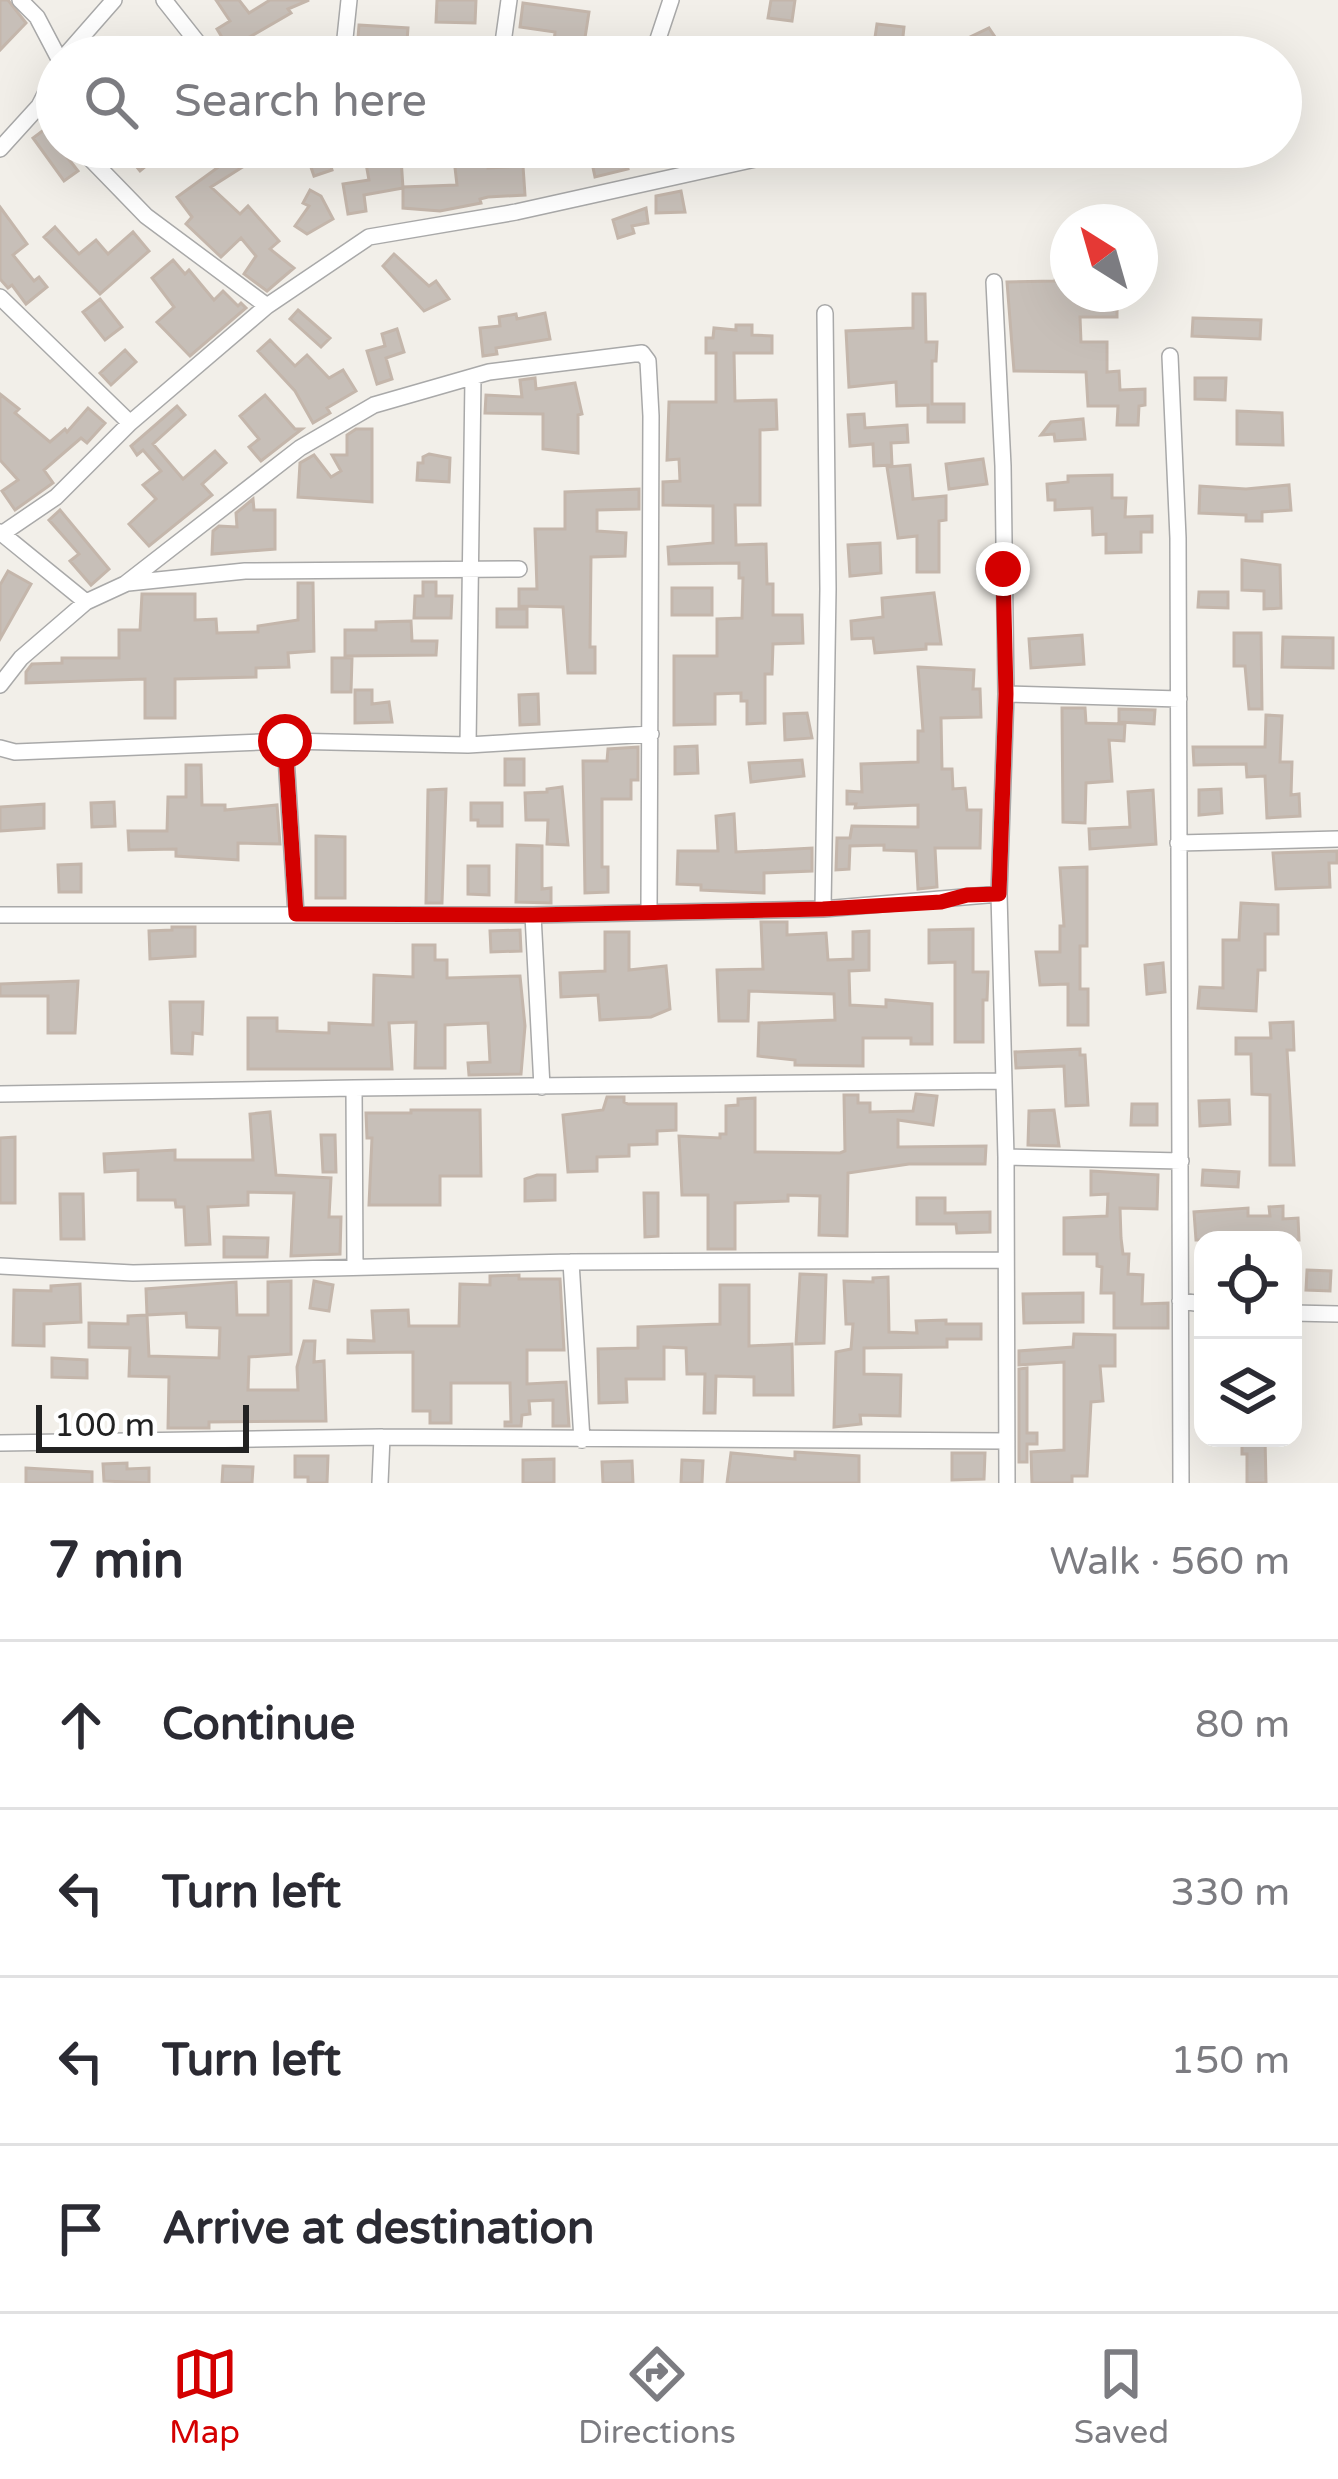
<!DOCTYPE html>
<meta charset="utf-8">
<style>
body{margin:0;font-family:"Varela Round",sans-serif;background:#f2f2f3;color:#2b2b33}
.controls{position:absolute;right:36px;bottom:36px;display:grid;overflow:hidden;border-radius:24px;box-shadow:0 12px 48px #0002}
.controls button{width:108px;height:108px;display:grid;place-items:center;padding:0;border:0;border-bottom:3px solid #e1e1e2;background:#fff;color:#2b2b33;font:60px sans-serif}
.compass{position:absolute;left:1050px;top:204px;width:108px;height:108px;border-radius:50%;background:#fff;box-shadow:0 12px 48px #0002;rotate:323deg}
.scale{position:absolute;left:36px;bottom:30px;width:213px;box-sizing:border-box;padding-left:12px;border:6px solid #222;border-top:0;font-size:33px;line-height:42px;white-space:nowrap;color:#222;-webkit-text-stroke:9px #fff;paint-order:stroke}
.stop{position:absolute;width:36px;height:36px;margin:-27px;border:9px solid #d40000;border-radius:50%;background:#fff}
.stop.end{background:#d40000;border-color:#fff;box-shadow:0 3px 12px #0008}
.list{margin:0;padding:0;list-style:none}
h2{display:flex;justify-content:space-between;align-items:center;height:156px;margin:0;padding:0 48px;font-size:51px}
h2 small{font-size:39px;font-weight:400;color:#7c7c81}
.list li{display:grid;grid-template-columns:78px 1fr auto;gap:36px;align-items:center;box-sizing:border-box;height:168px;padding:0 48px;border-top:3px solid #e1e1e2}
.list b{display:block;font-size:45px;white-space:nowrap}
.list em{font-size:39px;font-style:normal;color:#7c7c81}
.icon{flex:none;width:66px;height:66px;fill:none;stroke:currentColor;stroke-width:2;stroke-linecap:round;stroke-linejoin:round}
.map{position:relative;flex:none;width:1338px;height:1483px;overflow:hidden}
.search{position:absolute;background:#fff;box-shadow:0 12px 48px #0002;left:36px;right:36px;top:36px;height:132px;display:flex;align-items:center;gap:30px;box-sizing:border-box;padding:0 42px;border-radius:66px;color:#7c7c81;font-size:45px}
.sheet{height:828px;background:#fff}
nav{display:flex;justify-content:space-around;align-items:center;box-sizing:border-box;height:168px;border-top:3px solid #e1e1e2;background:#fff;font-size:33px;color:#7c7c81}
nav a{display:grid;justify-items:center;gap:6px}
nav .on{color:#d40000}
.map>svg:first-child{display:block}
.building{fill:#c7bfb8;stroke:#c4b6ab;stroke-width:3;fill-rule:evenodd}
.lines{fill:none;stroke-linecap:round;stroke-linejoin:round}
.minor-casing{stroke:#a9a9a9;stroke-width:18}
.minor{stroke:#fff;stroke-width:15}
.route{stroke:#d40000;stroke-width:15}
</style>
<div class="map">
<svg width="1338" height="1483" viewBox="0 0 1338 1483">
<rect width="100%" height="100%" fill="#f2efe9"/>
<!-- building -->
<path class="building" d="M0 0H8L26 23 0 50Z
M216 0H239L249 13 270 0H309L288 9 291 13 229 49 217 29 230 21Z
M437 0H476L475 23 436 22Z
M771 0H795L792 21 768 18Z
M523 3 589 12 582 57 553 55 555 32 520 27Z
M877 24 904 27 902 46 874 44Z
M359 25 408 28 406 54 357 51Z
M989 28 999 43 970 57H890L927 41 930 48 945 42 947 48Z
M45 129 78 171 64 181 33 138Z
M137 147H169L140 171 127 155Z
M246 147H274L211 187 240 214 248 206 279 241 270 249 294 268 267 291 244 274 256 256 241 238 221 257 186 224 192 217 177 197Z
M313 147H325L332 170 314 176 305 150Z
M363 147H379V160L401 158 403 188 364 195 366 211 348 214 343 184 369 180Z
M466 147H486L488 168 523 166 525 195 488 197 480 199 481 203 440 211 403 208V187L457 185 454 159 468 158Z
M598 147H623L628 169 595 177 589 149Z
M310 190 321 196 333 219 307 234 295 226 309 206 303 203Z
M681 191 685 212 656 213V196Z
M0 207 27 244 13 255 34 281 39 277 47 287 26 304 12 285 8 288 0 279Z
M646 208 648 223 632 226 634 233 618 238 613 220Z
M55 227 79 254 96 240 108 254 133 232 149 251 100 294 44 237Z
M394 254 429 286 436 281 449 299 424 311 383 266Z
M173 260 185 274 189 270 214 300 223 291 238 306 241 303 246 308 190 356 157 322 174 307 152 278Z
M1056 275 1068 276V294H1085L1084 301H1117V317H1080L1081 342H1107V372L1119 371 1120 390 1145 389V405L1139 406 1138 425H1117L1118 406H1088L1086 372 1014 371 1007 282 1055 281Z
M913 294H925L926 342H937L936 361H932V404H964V422H928V405L897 406 896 382 849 387 846 331 913 328Z
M100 299 122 327 105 340 83 312Z
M298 310 330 338 321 347 290 319Z
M545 313 550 339 496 348 497 354 483 356 480 328 500 326 499 317 516 314 517 319Z
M1193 318 1261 320 1260 339 1192 336Z
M736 325H752V335L772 336V353H734L735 401 776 400 777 429 760 430V505H735L736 545 766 544 767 584H773V615H802L803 643 773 644 772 674H765V723L747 724V701H741V693L715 694V724L674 725V656H717V619L742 618 743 578H739V563L669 564 668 547 713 543V506L663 505V482L680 481 679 459 667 460 669 402H716V353H706V338H713L714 328 736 330Z
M397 329 404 352 386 358 392 379 377 384 367 351 385 346 382 334Z
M270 340 295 366 307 355 329 378 343 370 356 391 327 408 330 413 313 423 295 391 258 351Z
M125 350 136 362 111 385 100 373Z
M535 378 536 389 575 383 582 414 578 415V453L543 449V414L485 413 486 395 522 397 520 380Z
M1195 378H1226L1225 400 1195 399Z
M0 394 19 409 15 413 50 442 65 429 67 432 88 408 105 423 87 443 81 438 44 470 53 483 15 510 2 491 18 480 0 460Z
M265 395 295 429H302L261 461 249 447 259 439 240 416Z
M177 406 185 415 153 444 183 479 215 451 226 463 202 484 212 495 149 546 129 524 156 499 143 485 161 471 143 450 137 455 131 446Z
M1237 411 1282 413 1283 445 1237 444Z
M864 414 865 428 907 425 908 442 891 443 892 465 874 466 873 444 850 446 848 415Z
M1083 419 1085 439 1055 441 1054 434 1041 435 1051 422Z
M356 429H372V502L298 497 300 463 314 455 331 477 341 471 332 455H347V435Z
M429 454 450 458 449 482 417 480 418 463H423V457Z
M983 459 987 484 949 489 946 464Z
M910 465 913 499 946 496V520L939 521V572H917V536L898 538 887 467Z
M1112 475V498H1126L1125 517 1152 516V532H1141V552L1106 553V534L1093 535 1092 508 1055 510V500H1048L1047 484 1068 482V476Z
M1289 485 1291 510 1262 512V521H1246V515L1199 513 1200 486 1246 489Z
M639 489V509L597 510V531L626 533 625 556 591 557 590 647H595V673H568L563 607 519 606V589H537L535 529H565V492Z
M253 499 254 510H275V549L212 554 213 531 219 526 237 527 236 513Z
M60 510 109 569 91 585 70 561 79 554 49 520Z
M880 543 881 573 850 576 848 545Z
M1242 560 1280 565 1281 608 1264 609V591L1242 590Z
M8 571 31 584 0 639V585Z
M423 582H436V596H452L451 618H414L415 596H423Z
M298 583H313L314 651 288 653 289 667 256 668V677L175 679V718H145V679L26 683V672L32 664 62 663V658H119V630H140L142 594H195V620L216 619 217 633 258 632V626L298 620Z
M672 588H712V615H672Z
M1199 592H1228V608L1198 607Z
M934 593 941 644H926V649L875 653 873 638 852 639 851 621 883 617 882 598Z
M497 609H527V627H497Z
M411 621 412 641H437L436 655 345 656V630H376V622Z
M1234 633H1261L1262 709H1249L1245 666H1234Z
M1082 635 1084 664 1031 668 1029 639Z
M1283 637 1333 638V668L1282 667Z
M332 658H352L351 692H332Z
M918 667 974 670 973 689H980L981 717 941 718 942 769H952L953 789 965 788 967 810H981L980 848H935L937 887 918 889 916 851 884 850V845L850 846 849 869 836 870 837 838H850L852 826 918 827V805L855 808 856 804H847V791L862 792 861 764 918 762V731H923Z
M355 690H372V704L389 702 392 722 355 723Z
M538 694 539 724 520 725 519 695Z
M1062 708H1085L1086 723 1125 724 1124 741 1109 740 1112 781 1086 783 1085 823 1063 822Z
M1119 709 1155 710 1154 724 1119 722Z
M807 713 812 738 785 740 784 714Z
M1266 715 1282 716 1280 762H1292L1291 795 1299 794 1300 816 1267 818 1265 776 1247 777 1246 764 1194 765 1193 747H1265Z
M697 746 698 773 675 774V747Z
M638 747V780H631V799H602V867H608V892L585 893 583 761H607L608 749Z
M505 759H524V785H505Z
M802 760 804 776 751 782 749 763Z
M186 765H201L202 805H225V810L277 805 280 844 238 843V860L176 856V849L129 850 128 831H167L168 797H186Z
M562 787 568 845 547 844 548 820H526L525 793 547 792V789Z
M446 789 442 903H426L428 790Z
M1221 789 1222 813 1199 815V790Z
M1153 790 1156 844 1090 849 1089 829 1130 827 1128 792Z
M114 802 115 826 92 827 91 803Z
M471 803H502V826H478V820H471Z
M44 804V828L0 831V807Z
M734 814 736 852 812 848V871L764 873V893L701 890V885L677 884 678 851H718L716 816Z
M316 836 345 837V898H316Z
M517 845 542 846V889L551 888V903L516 902Z
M1337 851V863H1329L1330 887 1276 889 1273 853Z
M81 864V892H59L58 865Z
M468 866H489V895L468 894Z
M1087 867V946H1080V989H1088V1025H1068V984L1040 985 1036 952H1060V926H1064L1060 868Z
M1241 903 1278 905V934H1265V970H1258L1256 1011 1198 1008 1200 987 1223 988V940H1239Z
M761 922H787V935L826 933 828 960 853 959V932L869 931V970L849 971 850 1005 886 1007V1000L932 1004V1044H911V1038H863V1066L795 1065V1060L758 1056 759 1023 835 1020 834 994 749 991 748 1021H719L717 970 763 969Z
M172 927H195V956L150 959 149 931 172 930Z
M973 929V972H988L987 1000H983V1042H955V962L929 963V930Z
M520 930 521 951 491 952 490 931Z
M605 932H629V970L666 966 670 1009 651 1017 600 1020 598 995 561 997 560 973 605 971Z
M413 945H435V960H447V978L520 976 525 1026 521 1074 469 1075 468 1063 490 1062 488 1023 445 1025V1068H415L416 1022 389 1023 392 1069H248V1018H277V1031L329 1033V1023L373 1025 374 975 413 977Z
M1163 963 1165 992 1147 994 1145 965Z
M78 981 75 1033H48V996H0V984Z
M170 1002H203L202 1034 193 1033 192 1054 172 1053Z
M1293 1022 1294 1050H1287L1294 1165H1270V1095L1252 1094 1251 1054H1236V1038H1271L1270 1023Z
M1080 1049V1055H1085L1088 1105 1066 1106 1064 1066 1016 1068 1015 1052Z
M916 1094 937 1096 933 1125 898 1120V1147L986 1146 985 1164H909L848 1173 847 1236 819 1235 820 1196 788 1195V1201L735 1203V1249H708V1195H682L679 1136 720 1138V1134H726V1106L738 1105V1099L755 1098V1152L840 1153 845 1151 844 1095H858V1103H870V1112L913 1111Z
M607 1097H624V1102L628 1104H676V1130L657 1131V1144L629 1145V1156L597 1157V1171L568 1172 563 1115 603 1110Z
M1229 1100 1230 1124 1200 1126 1199 1101Z
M1132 1104H1157V1125H1131Z
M411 1110H480L481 1176H440V1205H369L372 1138H367L366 1113H411Z
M1054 1110 1059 1146 1028 1145 1029 1111Z
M270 1112 276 1175 331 1178 329 1217H341L340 1254 291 1256 294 1193 248 1192V1205L208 1207 210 1244 186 1245 184 1207H176L175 1200H138V1170L105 1172 104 1154 175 1150V1160H253L250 1114Z
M321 1135H335L336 1172H323Z
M15 1137V1203H0V1138Z
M1203 1170 1239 1172 1238 1187 1202 1185Z
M1091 1171 1158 1175 1157 1209 1120 1208 1121 1238 1123 1254H1129L1128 1274 1143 1275 1142 1304 1168 1303V1328H1114V1293H1101L1102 1267 1097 1266V1254H1064V1218L1107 1216 1108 1194 1091 1195Z
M537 1175H555V1200L525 1201V1179Z
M644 1193H658V1236L645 1237Z
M60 1194H83L84 1239H61Z
M917 1198H945V1213L990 1212V1232L957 1233 956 1224H917Z
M1283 1206V1219L1298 1218 1299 1240H1196L1194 1212 1248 1208V1216H1270L1269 1207Z
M224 1237 268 1238 267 1257H224Z
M1307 1270 1331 1271 1330 1291 1306 1290Z
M800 1274 826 1275 824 1343 796 1344Z
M519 1275V1279H560L564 1350H527V1384L566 1382 569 1426H553V1400L529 1401 530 1414 522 1415 521 1426H505V1422H511L510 1383H451V1423H430V1411H413V1352L348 1353V1340L374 1341 372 1311 408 1310 409 1326H459L460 1284 490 1285V1276Z
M888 1277 889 1332 917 1333 916 1321 946 1320V1324H981V1339H947V1347L864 1348V1374L901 1375 900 1416 860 1415 861 1424 834 1427 836 1352 851 1349 853 1324H846L844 1281 873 1282V1278Z
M291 1281V1354L249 1357 248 1390H298L297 1367 304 1341H315L314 1362 324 1361 326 1421 209 1422V1428H168L169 1377 129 1376 130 1348 89 1347V1323L128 1324V1316L147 1315 146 1289 236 1282 237 1315H268V1282ZM186 1313 187 1327 220 1328 219 1358 149 1356 147 1315Z
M314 1281 333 1285 329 1311 310 1308Z
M80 1284 81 1322 44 1324V1346L13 1345 14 1290 51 1291V1286Z
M720 1285H749V1346L792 1344 793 1395H754V1377L716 1376 715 1413H704L705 1374H687L686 1348 664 1347V1379H626L627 1402 599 1403 598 1349 638 1348V1327L720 1324Z
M1083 1293V1322L1024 1323 1023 1294Z
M1074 1334 1115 1335V1366H1100L1103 1401 1091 1402 1087 1476H1072V1483H1032L1031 1452 1064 1450V1362L1019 1365V1351L1073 1347Z
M52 1358 87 1360V1378L52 1377Z
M1027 1368V1433H1037V1444H1027V1462H1019V1369Z
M1265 1438 1266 1483H1247V1454H1242V1439Z
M795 1452 859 1456V1483H727L731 1453 795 1459Z
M952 1453H985L984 1479 952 1480Z
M295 1456H328L327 1483H308V1477H295Z
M554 1459V1483H523V1460Z
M682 1460 703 1461 702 1483H681Z
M632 1461 633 1483H603L602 1462Z
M127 1463V1469L149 1468V1483L104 1481 103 1464Z
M223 1466 253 1467 252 1483H222Z
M26 1468 92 1472V1483H26Z"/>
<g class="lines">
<!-- minor casing -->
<g class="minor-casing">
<path id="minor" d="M20 0 37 17 58 57
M164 0 209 57
M658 39 671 0
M64 57 114 0
M343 57 349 0
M501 57 509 0
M39 106 57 124
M79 147 146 216 267 306
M0 149 39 106 57 71
M994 282 1003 466 1006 694 999 894 1006 1157 1007 1483
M0 297 130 423
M825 313 828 589 823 909 999 894
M1170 356 1178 538 1181 1483
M0 532 86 602
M3 533 56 497 130 423 267 306 369 237 516 212 809 147
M128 583 245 571 519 569
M0 685 21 658 86 602 125 584 300 448 374 405 489 372 642 353 648 361 651 416 649 910
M1006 694 1179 699
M285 741 296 914
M468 745 473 378
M0 748 15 752 285 741 468 745 651 734
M1178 843 1338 839
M0 915H533L823 909
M533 915 542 1087
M354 1088 1004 1081
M0 1094 354 1088 355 1267
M1006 1157 1181 1161
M571 1262 582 1440
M0 1266 133 1273 571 1262 1005 1260
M1180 1301 1203 1304
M1293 1313 1338 1314
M0 1443 382 1437 1007 1441
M380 1483 382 1437"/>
</g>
<!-- minor -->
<use href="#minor" class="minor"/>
</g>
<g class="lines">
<!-- route -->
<path class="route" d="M285 741 296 914 533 915 823 909 941 902 967 895 999 894 1006 694 1003 569"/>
</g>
</svg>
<div class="controls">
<button><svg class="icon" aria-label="locate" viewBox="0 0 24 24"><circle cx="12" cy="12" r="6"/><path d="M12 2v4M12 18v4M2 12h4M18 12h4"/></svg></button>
<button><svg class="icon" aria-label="layers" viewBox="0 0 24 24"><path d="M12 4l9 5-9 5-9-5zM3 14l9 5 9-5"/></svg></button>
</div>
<svg class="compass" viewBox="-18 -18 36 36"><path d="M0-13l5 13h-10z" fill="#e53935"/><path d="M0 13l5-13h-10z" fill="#7c7c81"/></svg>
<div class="scale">100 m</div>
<div class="stop" style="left:285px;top:741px"></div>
<div class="stop end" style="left:1003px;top:569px"></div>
<div class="search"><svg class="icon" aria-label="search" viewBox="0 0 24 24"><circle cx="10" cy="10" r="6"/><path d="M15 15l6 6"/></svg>Search here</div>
</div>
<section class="sheet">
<h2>7 min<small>Walk · 560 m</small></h2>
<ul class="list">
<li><svg class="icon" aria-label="ahead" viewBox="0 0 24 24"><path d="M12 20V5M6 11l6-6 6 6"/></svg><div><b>Continue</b></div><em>80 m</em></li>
<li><svg class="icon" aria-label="left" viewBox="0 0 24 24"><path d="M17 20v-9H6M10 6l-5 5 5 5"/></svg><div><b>Turn left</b></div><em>330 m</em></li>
<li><svg class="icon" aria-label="left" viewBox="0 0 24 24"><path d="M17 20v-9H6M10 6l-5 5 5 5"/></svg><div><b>Turn left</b></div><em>150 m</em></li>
<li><svg class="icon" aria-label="arrive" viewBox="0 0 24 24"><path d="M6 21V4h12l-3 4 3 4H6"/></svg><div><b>Arrive at destination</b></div></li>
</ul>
</section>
<nav>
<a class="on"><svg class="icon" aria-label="map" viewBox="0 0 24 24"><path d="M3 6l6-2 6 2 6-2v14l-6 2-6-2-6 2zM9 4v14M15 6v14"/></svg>Map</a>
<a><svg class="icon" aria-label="directions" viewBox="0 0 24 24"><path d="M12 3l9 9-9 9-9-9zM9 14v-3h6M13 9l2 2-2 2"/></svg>Directions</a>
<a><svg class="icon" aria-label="saved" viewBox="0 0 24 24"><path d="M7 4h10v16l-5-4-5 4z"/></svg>Saved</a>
</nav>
